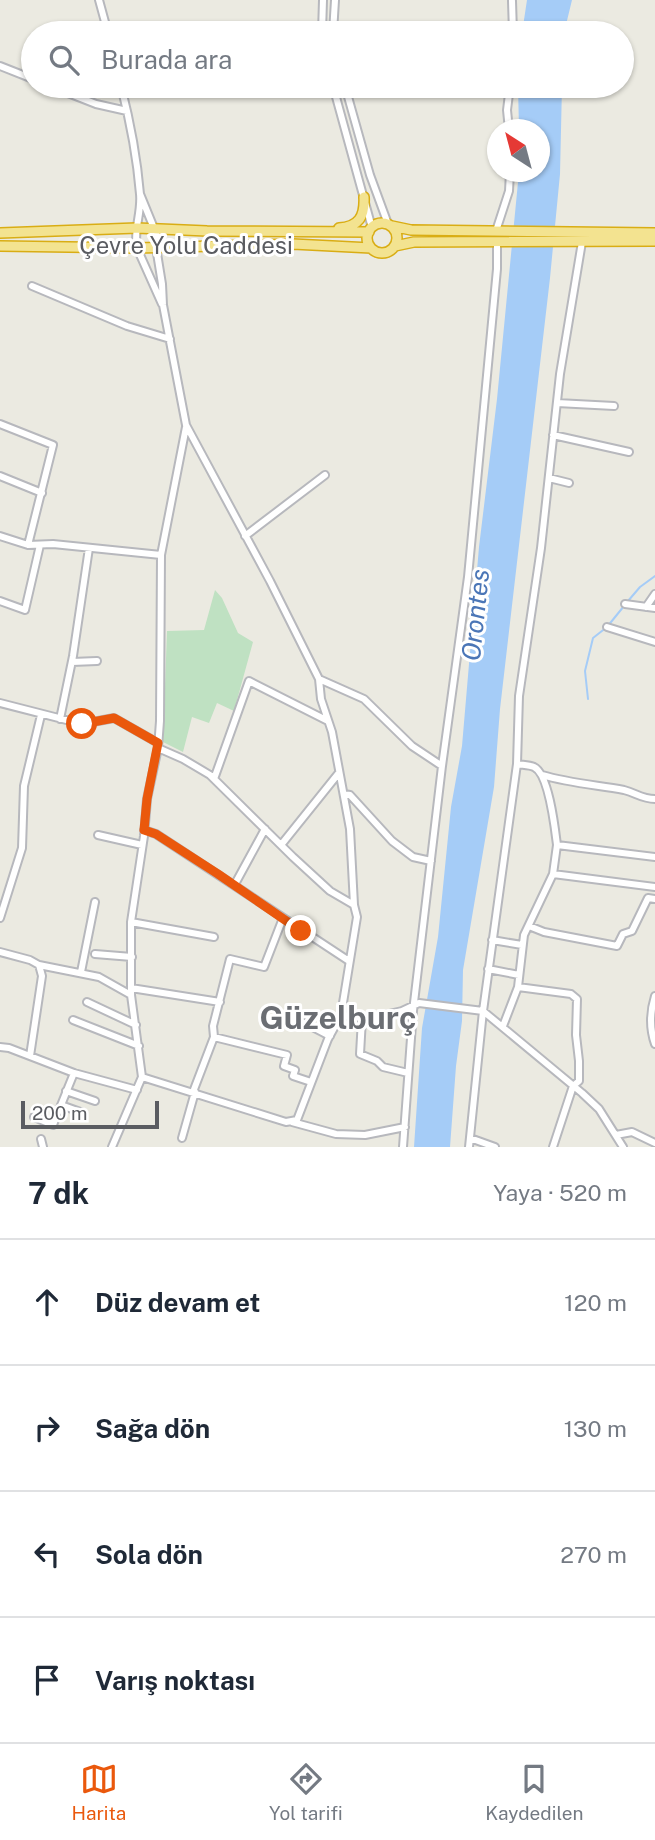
<!DOCTYPE html>
<html lang="tr">
<meta charset="utf-8">
<style>
body{margin:0;font-family:"Public Sans",sans-serif;background:#f2f2f3;color:#1f2937}
.compass{position:absolute;left:487px;top:119px;width:63px;height:63px;border-radius:50%;background:#fff;box-shadow:0 2px 5px #0004;rotate:324deg}
.scale{position:absolute;left:21px;bottom:18px;width:138px;box-sizing:border-box;padding-left:7px;border:4px solid #5a5c61;border-top:0;font-size:19px;line-height:24px;white-space:nowrap;color:#5a5c61;-webkit-text-stroke:5px #fff;paint-order:stroke}
.stop{position:absolute;width:21px;height:21px;margin:-16px;border:5px solid #ea580c;border-radius:50%;background:#fff}
.stop.end{background:#ea580c;border-color:#fff;box-shadow:0 2px 7px #0008}
.list{margin:0;padding:0;list-style:none}
h2{display:flex;justify-content:space-between;align-items:center;height:91px;margin:0;padding:0 28px;font-size:30px}
h2 small{font-size:23px;font-weight:400;color:#747a83}
.list li{display:grid;grid-template-columns:46px 1fr auto;gap:21px;align-items:center;box-sizing:border-box;height:126px;padding:0 28px;border-top:2px solid #e0e1e3}
.list b{display:block;font-size:26px;white-space:nowrap}
.list em{font-size:23px;font-style:normal;color:#747a83}
.icon{flex:none;width:38px;height:38px;fill:none;stroke:currentColor;stroke-width:2;stroke-linecap:round;stroke-linejoin:round}
.map{position:relative;flex:none;width:655px;height:1147px;overflow:hidden}
.search{position:absolute;background:#fff;box-shadow:0 2px 5px #0004;left:21px;right:21px;top:21px;height:77px;display:flex;align-items:center;gap:18px;box-sizing:border-box;padding:0 24px;border-radius:38px;color:#747a83;font-size:26px}
.sheet{height:595px;background:#fff}
nav{display:flex;justify-content:space-around;align-items:center;box-sizing:border-box;height:98px;border-top:2px solid #e0e1e3;background:#fff;font-size:19px;color:#747a83}
nav a{display:grid;justify-items:center;gap:4px}
nav .on{color:#ea580c}
.map>svg:first-child{display:block}
.green{fill:#bfe1c2}
.water{fill:#a5ccf7}
.lines{fill:none;stroke-linecap:round;stroke-linejoin:round}
.stream{stroke:#a5ccf7;stroke-width:2}
.minor-casing{stroke:#b7b8bd;stroke-width:10}
.highway-casing{stroke:#d9ad14;stroke-width:12}
.minor{stroke:#fff;stroke-width:6}
.highway{stroke:#f3e390;stroke-width:9}
.route{stroke:#ea580c;stroke-width:9}
.labels{text-anchor:middle;dominant-baseline:central;stroke-width:6;stroke-linejoin:round;paint-order:stroke}
.street-label{font-size:24px;fill:#5a5c61;stroke:#fff}
.water-label{font-size:26px;font-style:italic;fill:#4b76b7;stroke:#fff}
.district-label{font-size:32px;font-weight:bold;fill:#6b6e73;stroke:#fff}
</style>
<div class="map">
<svg width="655" height="1147" viewBox="0 0 655 1147">
<rect width="100%" height="100%" fill="#ebeae1"/>
<!-- green -->
<path class="green" d="M215 590 222 598 238 633 253 642 234 711 217 703 209 723 192 717 183 752 163 742 167 631 204 630Z"/>
<!-- water -->
<path class="water" d="M527 0H572L564 33H522Z
M518 86H562L560 174 550 278 500 709 494 787 463 970 462 1021 456 1066 450 1147H414L422 1028 438 937 451 807 462 746 479 547 497 399 519 172H540V130L519 129Z"/>
<g class="lines">
<!-- stream -->
<path class="stream" d="M628 601 640 587 655 576
M588 699 585 671 593 638 607 627 624 606"/>
<!-- minor casing -->
<g class="minor-casing">
<path id="minor" d="M99 0 108 33
M512 1 513 33
M322 33 323 0
M333 33 335 0
M0 66 33 79
M50 86 96 104 127 111
M121 86C130 121 137 158 140 194 142 213 133 230 137 248L162 304
M333 86 372 228
M345 86 370 175 388 224
M509 130 507 110 510 86
M140 194 158 238 156 247 162 284 163 305 186 425 270 581 319 679 321 699 332 732 350 829 354 905
M496 231 509 191 510 172
M32 286 127 326 170 339
M557 403 614 406
M0 424 53 445 28 545 53 544 161 555
M553 435 629 452
M0 476 42 493
M549 478 569 483
M0 536 28 545
M245 536 325 475
M0 601 25 610 40 545
M625 604 655 608
M646 607 655 594
M607 627 655 642
M72 662 97 661
M319 679 364 699 412 746 442 766 413 1011 403 1147
M0 703 82 724 114 718 158 743
M60 719 73 656 89 548
M517 764 519 696 541 548 560 374 582 242
M442 766 468 577 497 269V244
M542 775C569 783 596 785 624 790 636 793 642 799 655 799
M214 779 249 681 328 721
M344 794 350 795 392 841 413 857 431 861
M144 830 156 834 349 961
M98 835 142 845
M281 845 338 774
M553 874 655 887
M235 884 265 829
M0 918 22 848 24 786 41 715
M131 922 214 937
M529 926 544 932 617 946 623 934 632 931 648 898 655 899
M492 940 522 945
M0 952 30 960 39 965 42 976 30 1056
M95 954 132 957
M39 965 99 977 131 995
M488 969 519 975
M81 972 95 902
M518 987 571 994 577 999 576 1035 579 1061V1081L573 1086 553 1147
M131 988 220 1002
M655 996C650 1012 649 1027 655 1044
M87 1002 136 1025
M341 1015 367 1019 402 1011 419 1003 483 1011 582 1093 599 1109 623 1147
M288 1018 307 1024 330 1036
M362 1019 360 1054 377 1061 383 1067 408 1073
M73 1020 139 1046
M503 1026 518 987 524 935 553 874 557 845
M214 1037 287 1055 284 1066 295 1070 293 1076 311 1082
M0 1047 9 1048 74 1073 137 1090
M142 1077 286 1122 297 1120 328 1039 341 1015 357 917 354 905 330 891 293 857 210 775 183 759 158 748
M66 1091 95 1101
M193 1092 214 1037 213 1026 230 959 264 967 283 918
M61 1105 83 1113
M34 1117 53 1125 74 1073
M292 1122 336 1134 365 1135 405 1127
M616 1135 632 1132 655 1143
M182 1138 195 1092
M470 1138 495 1147
M41 1139 43 1147
M112 1147 142 1077 131 995V922L144 836 147 799 158 748 160 721 161 555 186 427
M469 1147 483 1011 517 764C522 765 529 765 534 767 549 774 555 829 557 845L655 857"/>
</g>
<!-- highway casing -->
<g class="highway-casing">
<path id="highway" d="M367 238a15 15 0 1 1 30 0a15 15 0 1 1-30 0Z
M392 226 411 230 655 233
M339 228C359 227 365 216 364 197
M0 233 137 228 207 231 369 232
M0 246 137 248 293 244 371 248
M395 246 414 242 655 241"/>
</g>
<!-- minor -->
<use href="#minor" class="minor"/>
<!-- highway -->
<use href="#highway" class="highway"/>
</g>
<g class="lines">
<!-- route -->
<path class="route" d="M82 724 114 718 158 743 147 799 144 830 156 834 218 874 301 931"/>
</g>
<g class="labels">
<!-- street labels -->
<g class="street-label">
<text x="186" y="245">Çevre Yolu Caddesi</text>
</g>
<!-- water labels -->
<g class="water-label">
<text transform="translate(475 615) rotate(-84)">Orontes</text>
</g>
<!-- district labels -->
<g class="district-label">
<text x="338" y="1017">Güzelburç</text>
</g>
</g>
</svg>
<svg class="compass" viewBox="-18 -18 36 36"><path d="M0-13l5 13h-10z" fill="#e53935"/><path d="M0 13l5-13h-10z" fill="#747a83"/></svg>
<div class="scale">200 m</div>
<div class="stop" style="left:82px;top:724px"></div>
<div class="stop end" style="left:301px;top:931px"></div>
<div class="search"><svg class="icon" aria-label="search" viewBox="0 0 24 24"><circle cx="10" cy="10" r="6"/><path d="M15 15l6 6"/></svg>Burada ara</div>
</div>
<section class="sheet">
<h2>7 dk<small>Yaya · 520 m</small></h2>
<ul class="list">
<li><svg class="icon" aria-label="ahead" viewBox="0 0 24 24"><path d="M12 20V5M6 11l6-6 6 6"/></svg><div><b>Düz devam et</b></div><em>120 m</em></li>
<li><svg class="icon" aria-label="right" viewBox="0 0 24 24"><path d="M7 20v-9h11M14 6l5 5-5 5"/></svg><div><b>Sağa dön</b></div><em>130 m</em></li>
<li><svg class="icon" aria-label="left" viewBox="0 0 24 24"><path d="M17 20v-9H6M10 6l-5 5 5 5"/></svg><div><b>Sola dön</b></div><em>270 m</em></li>
<li><svg class="icon" aria-label="arrive" viewBox="0 0 24 24"><path d="M6 21V4h12l-3 4 3 4H6"/></svg><div><b>Varış noktası</b></div></li>
</ul>
</section>
<nav>
<a class="on"><svg class="icon" aria-label="map" viewBox="0 0 24 24"><path d="M3 6l6-2 6 2 6-2v14l-6 2-6-2-6 2zM9 4v14M15 6v14"/></svg>Harita</a>
<a><svg class="icon" aria-label="directions" viewBox="0 0 24 24"><path d="M12 3l9 9-9 9-9-9zM9 14v-3h6M13 9l2 2-2 2"/></svg>Yol tarifi</a>
<a><svg class="icon" aria-label="saved" viewBox="0 0 24 24"><path d="M7 4h10v16l-5-4-5 4z"/></svg>Kaydedilen</a>
</nav>
